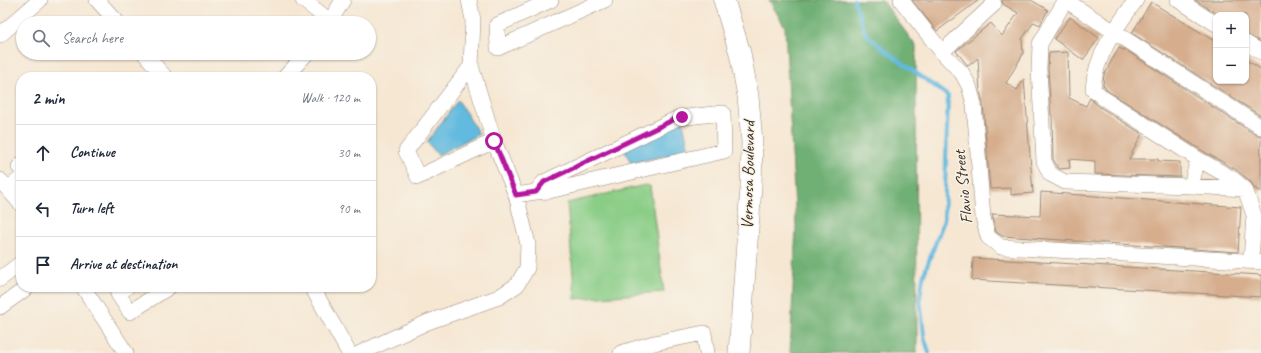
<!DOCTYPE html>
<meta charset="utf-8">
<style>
body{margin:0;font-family:Caveat,sans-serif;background:#f6f6f7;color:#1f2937}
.controls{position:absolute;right:12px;top:12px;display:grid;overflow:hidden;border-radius:8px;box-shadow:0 1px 3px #0004}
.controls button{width:36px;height:36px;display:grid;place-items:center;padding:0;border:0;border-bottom:1px solid #e0e1e3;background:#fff;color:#1f2937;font:20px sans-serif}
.stop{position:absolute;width:12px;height:12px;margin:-9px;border:3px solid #b5179e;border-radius:50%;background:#fff}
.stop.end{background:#b5179e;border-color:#fff;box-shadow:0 1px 4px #0008}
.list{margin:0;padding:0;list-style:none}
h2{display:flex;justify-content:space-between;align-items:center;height:52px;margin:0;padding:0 16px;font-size:17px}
h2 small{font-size:13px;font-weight:400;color:#747a83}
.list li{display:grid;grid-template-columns:26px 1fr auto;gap:12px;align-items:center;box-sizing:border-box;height:56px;padding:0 16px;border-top:1px solid #e0e1e3}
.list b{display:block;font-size:15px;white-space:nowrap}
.list em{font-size:13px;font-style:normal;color:#747a83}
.icon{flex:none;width:22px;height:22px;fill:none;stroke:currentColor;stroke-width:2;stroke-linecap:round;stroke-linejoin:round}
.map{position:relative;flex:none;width:1261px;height:353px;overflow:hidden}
.search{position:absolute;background:#fff;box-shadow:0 1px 3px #0004;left:16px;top:16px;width:360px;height:44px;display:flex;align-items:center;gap:10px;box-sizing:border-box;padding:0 14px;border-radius:22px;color:#747a83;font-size:15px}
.panel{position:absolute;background:#fff;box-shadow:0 1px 3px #0004;left:16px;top:72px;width:360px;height:220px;border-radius:16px}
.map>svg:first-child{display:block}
.green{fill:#8acd87;stroke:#627c52}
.forest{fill:#6fb074;stroke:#556d49}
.water{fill:#62badf;stroke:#4e727e}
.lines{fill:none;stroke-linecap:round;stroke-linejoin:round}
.stream{stroke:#62badf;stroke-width:4}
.building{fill:#d6ad8d}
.street-casing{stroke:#988878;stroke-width:16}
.secondary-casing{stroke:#988878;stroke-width:22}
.street{stroke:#fff;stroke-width:15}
.secondary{stroke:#fff;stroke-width:21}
.route{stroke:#b5179e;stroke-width:5}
.labels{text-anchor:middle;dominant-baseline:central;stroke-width:3;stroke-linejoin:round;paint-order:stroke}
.street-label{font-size:17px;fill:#3b2a1e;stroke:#f7f3e8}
</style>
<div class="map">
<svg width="1261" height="353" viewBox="0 0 1261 353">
<rect width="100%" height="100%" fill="#f7f3e8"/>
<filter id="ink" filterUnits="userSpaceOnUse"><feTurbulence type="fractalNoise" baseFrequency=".025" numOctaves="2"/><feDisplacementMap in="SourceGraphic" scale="8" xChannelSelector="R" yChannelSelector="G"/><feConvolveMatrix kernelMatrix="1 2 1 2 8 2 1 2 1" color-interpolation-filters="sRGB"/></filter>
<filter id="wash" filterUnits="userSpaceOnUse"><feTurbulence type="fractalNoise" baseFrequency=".012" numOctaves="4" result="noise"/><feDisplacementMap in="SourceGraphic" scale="16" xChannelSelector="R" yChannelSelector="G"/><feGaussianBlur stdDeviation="0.9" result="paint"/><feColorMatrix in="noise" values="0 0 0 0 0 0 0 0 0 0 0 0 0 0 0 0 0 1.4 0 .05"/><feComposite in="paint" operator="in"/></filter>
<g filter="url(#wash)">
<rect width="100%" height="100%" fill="#f6e7d3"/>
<!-- green -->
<path class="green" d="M645 185 650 186 664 292 575 299 567 203Z"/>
<!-- forest -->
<path class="forest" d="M769 0H882L916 46 917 353H790L796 226 785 27Z"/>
<!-- water -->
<path class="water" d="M458 100 479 134 438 155 427 142Z
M682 117 689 151 631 163 622 146Z"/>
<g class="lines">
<!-- stream -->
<path class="stream" d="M854 0 865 33 886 51 948 96 944 220 923 277 920 298 924 336 929 353"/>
</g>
<g id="blocks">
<!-- building -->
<path class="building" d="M912 0H979L937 31Z
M1002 0H1031L1048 10 1040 25 1034 22 1022 39 1023 54 1006 83 1017 90 1024 79 1033 193 1011 195V188L990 189 983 103 980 91 978 58 968 66 956 51 991 23 1002 36 1018 13 1003 4Z
M1195 0H1261V42L1246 34V15H1219Z
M1151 2 1216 42V81H1246V60L1261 69V116L1132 33Z
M1070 17 1099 38 1083 60 1054 39Z
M1119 48 1123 50 1124 49 1256 135 1261 136V192L1254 188 1251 182 1238 171 1203 151 1108 91 1103 85 1104 75 1109 67H1108Z
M1068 52 1069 98 1086 106 1090 98 1098 106 1142 134 1129 159H1158V161L1180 162V177L1095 174V161L1069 159 1070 168 1060 169 1057 167 1053 159 1052 115H1051L1048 69 1049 53Z
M1041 192 1241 207 1238 252 1002 236 996 232 992 214 1040 216Z
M973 258 1261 275V297L972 280Z"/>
</g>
</g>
<g filter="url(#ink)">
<use href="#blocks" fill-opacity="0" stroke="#988878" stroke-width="1"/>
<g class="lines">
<!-- street casing -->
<g class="street-casing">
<path id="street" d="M97 0 118 23
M303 0 330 21
M469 0 473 20 471 66 406 151 418 177 494 141
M551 0 497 25 498 48 605 0
M901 0 942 52 962 73 969 86 974 104 983 217 988 237 1001 247 1261 262
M1065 0 1261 127
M1136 0C1117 26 1095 56 1093 89L1103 98 1198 159 1233 179 1245 189 1254 215 1251 261
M1178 0 1216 24
M1065 1 1040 44 1039 69 1044 161 1050 174 1065 182 1191 186 1245 189
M329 23 343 0
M0 35 40 0
M1246 43 1261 52
M942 52 994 4
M144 53 165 77
M285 77 307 53
M21 165 19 167 21 169
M0 180 21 204
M1191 186 1198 159
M8 189 21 178
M516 195 536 192 549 191 724 151 723 113 678 118 544 182 536 192
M0 279 21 263
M83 287 126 353
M127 287 118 294 130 312 169 287
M312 287 349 353
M0 307 28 287
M360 353 428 322 499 297 517 285 527 268 528 244 516 195 494 141 471 66
M621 353 654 343 704 333 707 353"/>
</g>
<!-- secondary casing -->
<g class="secondary-casing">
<path id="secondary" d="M724 0 740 53 748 96 752 142 751 187 739 353"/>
</g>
<!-- street -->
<use href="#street" class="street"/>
<!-- secondary -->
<use href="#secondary" class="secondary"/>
</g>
</g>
<g class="lines" filter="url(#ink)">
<!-- route -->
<path class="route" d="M494 141 516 195 536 192 544 182 675 119 682 117"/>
</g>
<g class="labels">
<!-- street labels -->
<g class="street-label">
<text transform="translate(748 175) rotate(-89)">Vermosa Boulevard</text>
<text transform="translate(963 187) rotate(-96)">Flavio Street</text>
</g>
</g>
</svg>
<div class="controls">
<button>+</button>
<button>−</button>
</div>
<div class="stop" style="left:494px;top:141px"></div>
<div class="stop end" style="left:682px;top:117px"></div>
<div class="search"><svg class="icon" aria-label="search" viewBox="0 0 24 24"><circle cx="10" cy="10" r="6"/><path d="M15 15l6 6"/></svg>Search here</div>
<section class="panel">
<h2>2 min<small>Walk · 120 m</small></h2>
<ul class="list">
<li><svg class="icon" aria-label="ahead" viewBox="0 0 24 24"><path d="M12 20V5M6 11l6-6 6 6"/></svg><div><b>Continue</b></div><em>30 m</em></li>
<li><svg class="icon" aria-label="left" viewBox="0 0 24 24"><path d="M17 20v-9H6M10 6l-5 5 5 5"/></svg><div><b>Turn left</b></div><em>90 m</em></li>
<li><svg class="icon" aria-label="arrive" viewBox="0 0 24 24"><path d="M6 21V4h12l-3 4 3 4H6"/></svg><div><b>Arrive at destination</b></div></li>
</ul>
</section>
</div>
